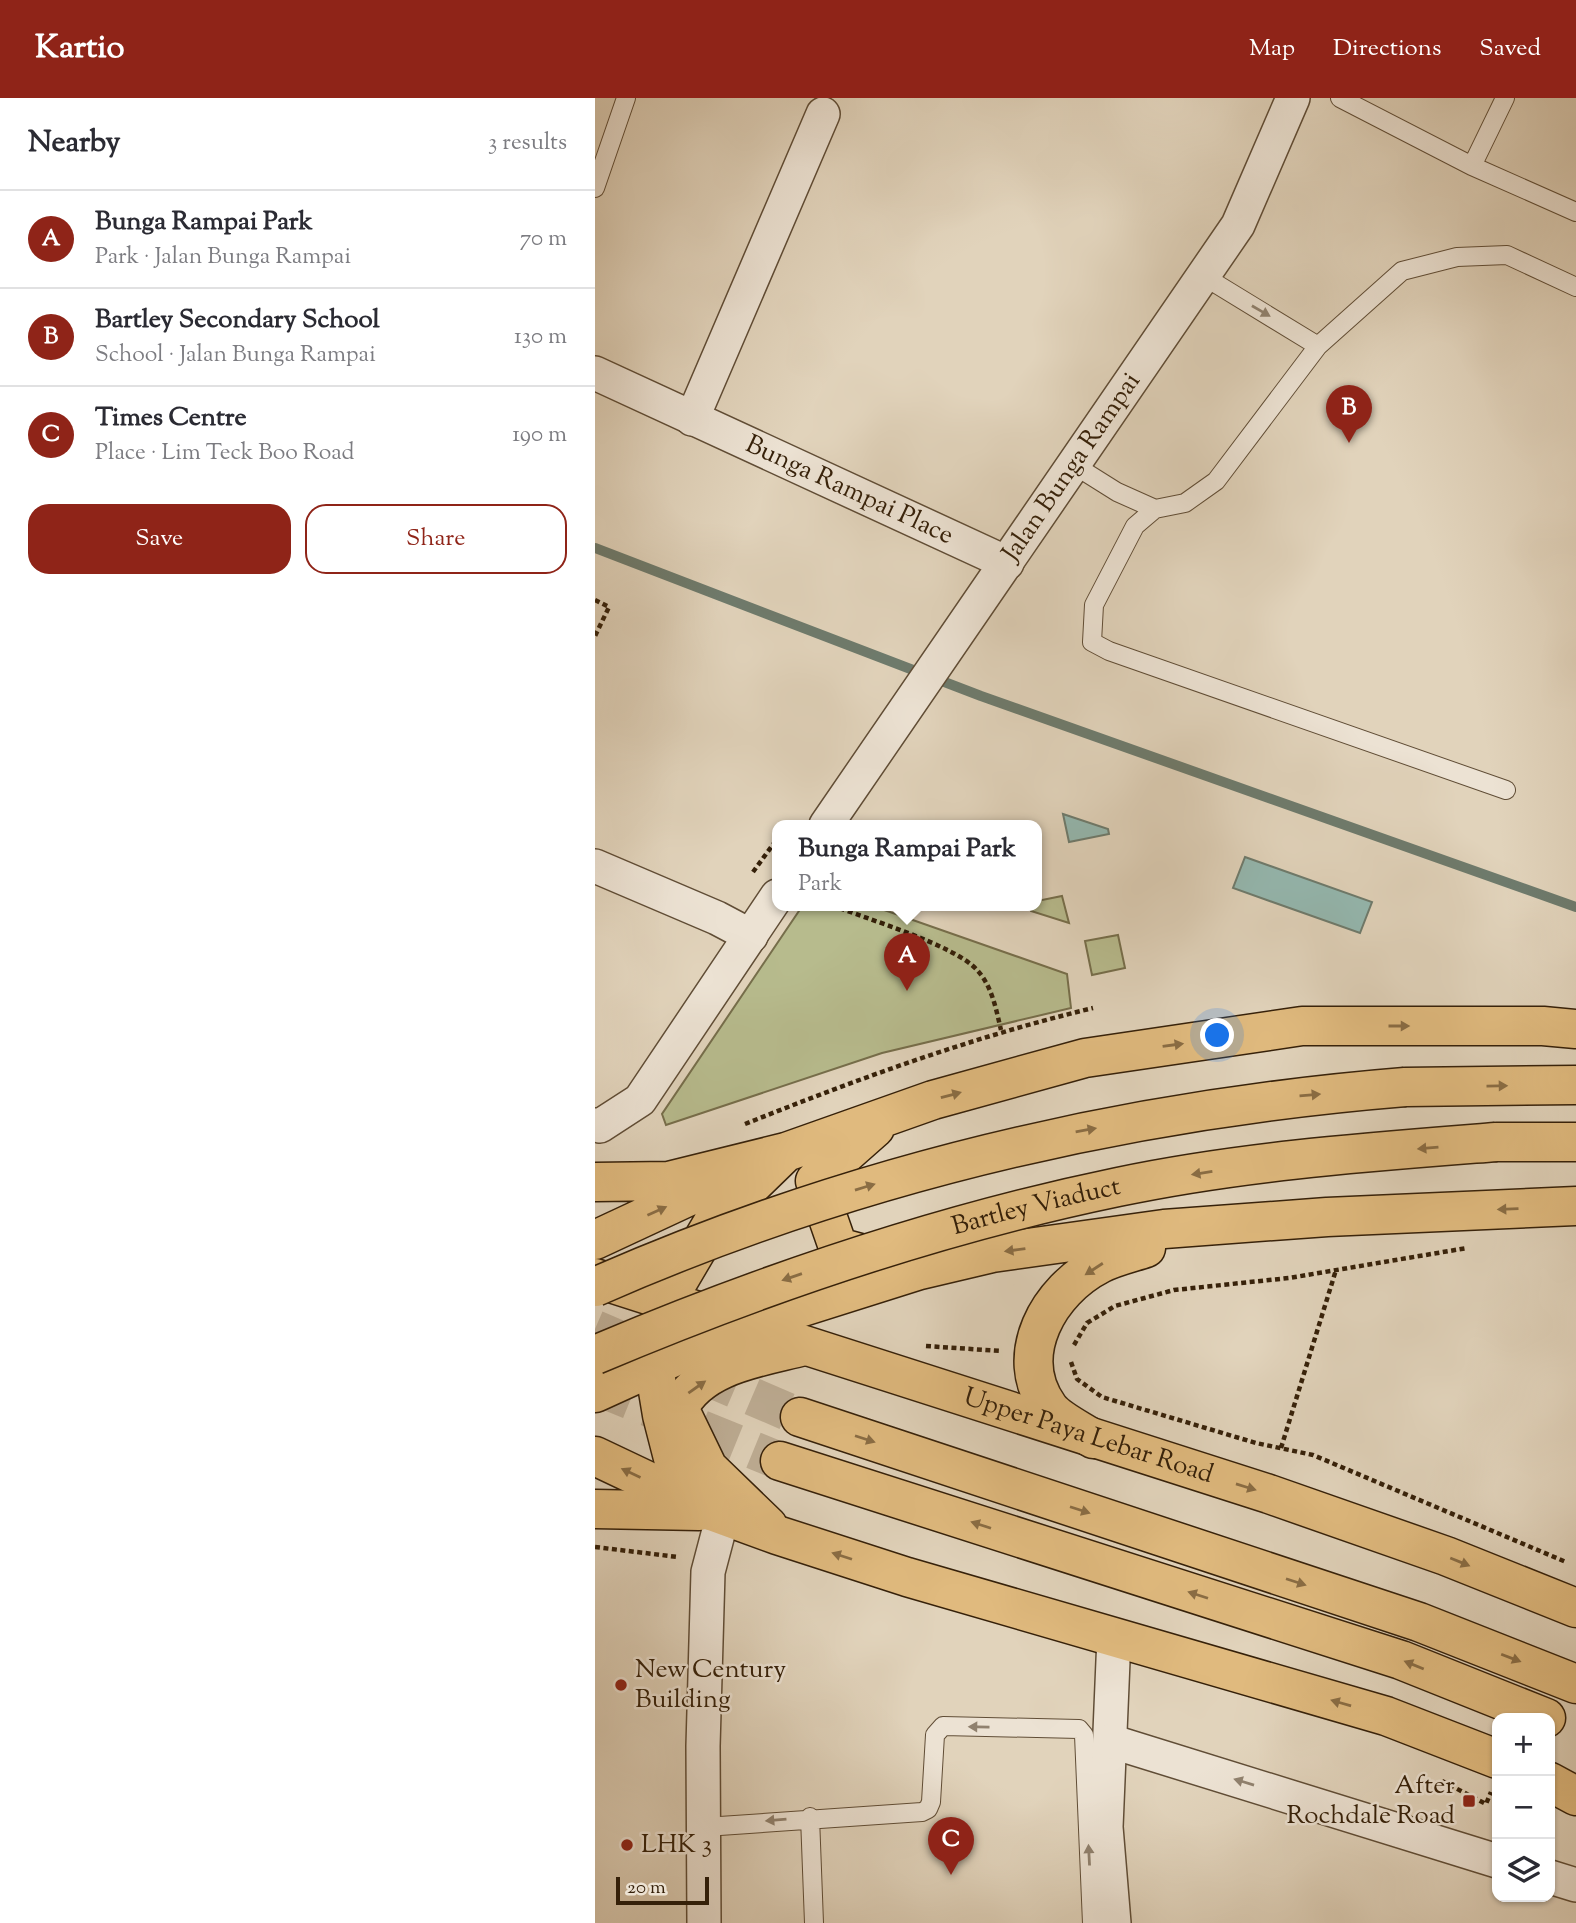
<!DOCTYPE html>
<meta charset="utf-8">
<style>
body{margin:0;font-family:"Sorts Mill Goudy",serif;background:#f2f2f3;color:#2b2b33}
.controls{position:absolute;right:21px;bottom:21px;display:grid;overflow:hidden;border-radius:14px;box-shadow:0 2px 5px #0004}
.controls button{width:63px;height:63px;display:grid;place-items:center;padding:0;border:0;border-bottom:2px solid #e1e1e2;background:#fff;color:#2b2b33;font:35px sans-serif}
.scale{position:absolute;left:21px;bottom:18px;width:93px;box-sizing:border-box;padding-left:7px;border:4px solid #352009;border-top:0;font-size:19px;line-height:24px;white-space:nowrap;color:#352009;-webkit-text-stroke:5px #ece2d3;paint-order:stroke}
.you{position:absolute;left:623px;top:938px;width:24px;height:24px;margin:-18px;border:5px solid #fff;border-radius:50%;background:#1a73e8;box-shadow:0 0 0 10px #1a73e833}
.badge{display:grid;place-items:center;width:46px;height:46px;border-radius:50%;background:#8f2418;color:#fff;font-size:23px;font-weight:700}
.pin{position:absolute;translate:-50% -58px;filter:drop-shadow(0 2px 4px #0008)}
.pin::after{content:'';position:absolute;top:37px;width:24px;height:21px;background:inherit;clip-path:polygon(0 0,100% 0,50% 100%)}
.popup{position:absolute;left:177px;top:722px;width:270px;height:91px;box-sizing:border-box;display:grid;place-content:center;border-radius:14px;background:#fff;filter:drop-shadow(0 2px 5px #0005);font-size:23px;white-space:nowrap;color:#7c7c81}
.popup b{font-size:26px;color:#2b2b33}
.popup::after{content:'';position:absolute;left:50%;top:100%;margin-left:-14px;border:14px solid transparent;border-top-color:#fff}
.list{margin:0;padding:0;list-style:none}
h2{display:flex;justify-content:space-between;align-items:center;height:91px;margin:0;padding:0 28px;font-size:30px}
h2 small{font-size:23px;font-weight:400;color:#7c7c81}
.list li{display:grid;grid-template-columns:46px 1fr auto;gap:21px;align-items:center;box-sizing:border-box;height:98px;padding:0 28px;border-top:2px solid #e1e1e2}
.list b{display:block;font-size:26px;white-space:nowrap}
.list p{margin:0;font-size:23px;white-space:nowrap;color:#7c7c81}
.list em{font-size:23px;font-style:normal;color:#7c7c81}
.actions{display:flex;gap:14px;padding:21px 28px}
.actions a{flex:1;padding:16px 0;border:2px solid #8f2418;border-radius:21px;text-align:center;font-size:24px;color:#8f2418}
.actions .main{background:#8f2418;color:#fff}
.icon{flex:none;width:38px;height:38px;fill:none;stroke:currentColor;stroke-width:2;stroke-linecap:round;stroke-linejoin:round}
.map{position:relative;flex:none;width:981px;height:1825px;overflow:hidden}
header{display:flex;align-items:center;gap:42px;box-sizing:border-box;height:98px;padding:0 35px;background:#8f2418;color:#fff}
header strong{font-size:33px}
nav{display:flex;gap:38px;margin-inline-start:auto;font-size:24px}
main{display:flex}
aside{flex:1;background:#fff}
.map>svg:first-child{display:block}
.green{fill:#b7bb8d;stroke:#766e4b;stroke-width:2}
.water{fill:#94b8b0;stroke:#6e7b6d;stroke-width:2}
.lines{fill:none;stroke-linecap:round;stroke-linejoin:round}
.stream{stroke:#6e7b6d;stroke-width:10}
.primary-tunnel{stroke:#bfaf97;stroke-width:38;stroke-dasharray:38 19;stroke-linecap:butt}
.lane-casing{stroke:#604d36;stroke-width:20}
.street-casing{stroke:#604d36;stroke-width:36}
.primary-casing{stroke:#352009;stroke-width:41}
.highway-casing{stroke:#352009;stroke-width:41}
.path{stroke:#352009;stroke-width:4.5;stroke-dasharray:5 3.5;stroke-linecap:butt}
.lane{stroke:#ece2d3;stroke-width:18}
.street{stroke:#ece2d3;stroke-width:33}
.primary{stroke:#e0ba7e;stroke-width:38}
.highway{stroke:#e0ba7e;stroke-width:38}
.highway-bridge-casing{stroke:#352009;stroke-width:41;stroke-linecap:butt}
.highway-bridge{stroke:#e0ba7e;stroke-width:38}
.oneway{fill:#90816e}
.oneway2{fill:#8a6d44}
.poi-dot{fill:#8f2418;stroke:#ece2d3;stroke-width:2.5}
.labels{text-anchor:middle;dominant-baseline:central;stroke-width:5;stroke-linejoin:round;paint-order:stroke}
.street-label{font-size:26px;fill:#352009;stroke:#ece2d3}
.poi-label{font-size:26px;fill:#352009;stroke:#ece2d3;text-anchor:start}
</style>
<header>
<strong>Kartio</strong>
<nav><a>Map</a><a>Directions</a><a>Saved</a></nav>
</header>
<main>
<aside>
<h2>Nearby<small>3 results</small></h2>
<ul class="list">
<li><span class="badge">A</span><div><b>Bunga Rampai Park</b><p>Park · Jalan Bunga Rampai</p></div><em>70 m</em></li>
<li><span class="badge">B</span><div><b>Bartley Secondary School</b><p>School · Jalan Bunga Rampai</p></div><em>130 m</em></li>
<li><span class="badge">C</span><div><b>Times Centre</b><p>Place · Lim Teck Boo Road</p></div><em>190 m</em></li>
</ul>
<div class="actions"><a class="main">Save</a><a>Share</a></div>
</aside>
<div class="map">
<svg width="981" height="1825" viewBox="0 0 981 1825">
<rect width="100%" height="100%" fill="#e1d3bb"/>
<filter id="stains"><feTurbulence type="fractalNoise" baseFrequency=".00286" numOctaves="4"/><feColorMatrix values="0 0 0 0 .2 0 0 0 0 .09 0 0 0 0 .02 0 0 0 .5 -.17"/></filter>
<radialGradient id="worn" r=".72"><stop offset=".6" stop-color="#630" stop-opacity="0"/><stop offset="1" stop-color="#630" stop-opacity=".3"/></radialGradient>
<!-- green -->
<path class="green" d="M467 798 474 825 436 813 435 807H442V803Z
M208 807H275L472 876 476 910 287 955 71 1027 67 1016Z
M523 837 530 870 497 877 490 843Z"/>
<!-- water -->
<path class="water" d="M468 716 513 731 514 736 474 744Z
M650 759 777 804 765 835 638 790Z"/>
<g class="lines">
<!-- stream -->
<path class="stream" d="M0 450 386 598 981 809"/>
<!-- primary-tunnel -->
<path class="primary-tunnel" d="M0 1231 205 1319
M0 1288 185 1363"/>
<!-- lane casing -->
<g class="lane-casing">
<path id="lane" d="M745 0 877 68 981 114
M877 68 910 0
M0 90 31 0
M610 179 723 248
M479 367 522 394 560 411
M911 692 514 553 497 544 499 507 540 428 560 411 590 405 621 383 723 248 807 173 862 159 912 157 981 189
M215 1719 219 1825
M110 1729 327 1714 333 1711 336 1704 340 1637 348 1628 484 1631 489 1637 497 1825"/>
</g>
<!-- street casing -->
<g class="street-casing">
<g id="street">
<path id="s1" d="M0 275 412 465"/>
<path d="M97 321 228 16"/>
<path id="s2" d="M231 727 643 127 698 0"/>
<path d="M0 768 122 820 156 838"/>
<path d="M0 1027 5 1028 45 1002 182 798"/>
<path d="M519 1539 511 1729 519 1825"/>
<path d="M515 1643 902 1763"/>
<path d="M955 1779 981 1787"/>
<path d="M109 1825 108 1648 113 1474 128 1417"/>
</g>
</g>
<!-- primary casing -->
<g class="primary-casing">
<g id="primary">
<path id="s3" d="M0 1180 674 1396 851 1458 981 1510"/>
<path d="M0 1295 147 1228"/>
<path d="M205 1319 824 1524 981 1586"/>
<path d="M0 1358 116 1413 182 1437 312 1479 791 1618 902 1661"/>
<path d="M185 1363 806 1562 951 1620"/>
<path d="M0 1411 104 1413"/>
<path d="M173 1428 113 1370 84 1310C106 1266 167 1259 209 1248"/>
<path d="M955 1684 981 1698"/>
</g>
</g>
<!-- highway casing -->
<g class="highway-casing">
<path id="highway" d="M810 989 981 987
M280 1030 220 1083 243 1149 291 1162
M901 1044H981
M0 1084 74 1083 191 1054 338 1002 490 960 707 928H948L981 931
M0 1142 116 1088
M147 1228 325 1172 397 1155 569 1131 732 1119 981 1108
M498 1341C485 1332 463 1322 454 1310 416 1257 454 1192 505 1166 518 1159 536 1155 551 1150
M116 1413 78 1360 67 1317 59 1269 71 1204 117 1126 190 1055"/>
</g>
<!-- path -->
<path class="path" d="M0 502 14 509 0 538
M158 774 182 741
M237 807C271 821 360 847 382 872 397 888 401 911 406 932
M150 1026C265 980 378 939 498 910
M479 1247 492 1225 520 1208 579 1192 694 1180 872 1150
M331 1248 406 1253
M476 1264 482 1281 507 1299 661 1345 718 1357 971 1464
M686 1350 741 1172
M0 1449 83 1459
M847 1683 891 1706 896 1694"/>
<!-- lane -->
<use href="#lane" class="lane"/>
<!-- street -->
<use href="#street" class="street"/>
<!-- primary -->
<use href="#primary" class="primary"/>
<!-- highway -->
<use href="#highway" class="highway"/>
<!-- highway-bridge casing -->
<g class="highway-bridge-casing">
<g id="highway-bridge">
<path d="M0 1189C259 1075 528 1012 810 989"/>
<path id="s4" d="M0 1257C168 1186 344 1126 523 1089 647 1063 774 1054 901 1044"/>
</g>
</g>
<!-- highway-bridge -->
<use href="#highway-bridge" class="highway-bridge"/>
</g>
<!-- one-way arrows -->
<defs><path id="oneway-solid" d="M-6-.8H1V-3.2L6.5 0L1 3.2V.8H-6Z" transform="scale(1.75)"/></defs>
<g class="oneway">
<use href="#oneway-solid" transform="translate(666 213) rotate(30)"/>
<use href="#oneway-solid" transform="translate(384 1629) rotate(-179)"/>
<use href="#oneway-solid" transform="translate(649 1684) rotate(-163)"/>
<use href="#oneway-solid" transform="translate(181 1722) rotate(175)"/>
<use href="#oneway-solid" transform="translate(494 1757) rotate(-93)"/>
</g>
<g class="oneway2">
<use href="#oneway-solid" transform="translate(804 928)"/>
<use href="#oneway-solid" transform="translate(578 947) rotate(-8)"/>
<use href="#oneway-solid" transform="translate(902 988) rotate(-1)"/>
<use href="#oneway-solid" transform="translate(356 997) rotate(-15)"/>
<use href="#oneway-solid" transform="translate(715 997) rotate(-5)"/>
<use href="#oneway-solid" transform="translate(491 1032) rotate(-10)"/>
<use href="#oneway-solid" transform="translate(833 1050) rotate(175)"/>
<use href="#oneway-solid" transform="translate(607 1075) rotate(171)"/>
<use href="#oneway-solid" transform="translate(270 1089) rotate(-17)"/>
<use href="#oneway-solid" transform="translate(913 1111) rotate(178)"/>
<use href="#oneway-solid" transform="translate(62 1113) rotate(-24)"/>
<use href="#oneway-solid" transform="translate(420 1152) rotate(172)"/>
<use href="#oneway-solid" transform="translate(499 1171) rotate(147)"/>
<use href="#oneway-solid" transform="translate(197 1179) rotate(161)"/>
<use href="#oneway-solid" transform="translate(102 1289) rotate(-35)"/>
<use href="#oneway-solid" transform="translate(270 1341) rotate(18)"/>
<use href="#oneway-solid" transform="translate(36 1375) rotate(-155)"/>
<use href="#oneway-solid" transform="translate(651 1389) rotate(17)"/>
<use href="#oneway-solid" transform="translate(485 1412) rotate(18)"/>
<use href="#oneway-solid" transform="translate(386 1427) rotate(-162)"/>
<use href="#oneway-solid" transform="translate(247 1458) rotate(-162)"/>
<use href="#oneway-solid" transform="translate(865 1464) rotate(22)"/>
<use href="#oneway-solid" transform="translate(701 1484) rotate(18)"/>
<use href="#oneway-solid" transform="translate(603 1497) rotate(-162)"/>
<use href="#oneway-solid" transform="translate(916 1560) rotate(21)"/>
<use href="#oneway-solid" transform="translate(819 1567) rotate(-158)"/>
<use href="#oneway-solid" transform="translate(746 1605) rotate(-164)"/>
</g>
<!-- markers -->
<g class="poi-dot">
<circle cx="26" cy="1587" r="7"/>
<rect x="867" y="1696" width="14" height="14" rx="3.5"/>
<circle cx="32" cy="1747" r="7"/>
</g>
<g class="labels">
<!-- street labels -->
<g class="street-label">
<text stroke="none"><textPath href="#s2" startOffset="434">Jalan Bunga Rampai</textPath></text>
<text stroke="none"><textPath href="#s1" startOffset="280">Bunga Rampai Place</textPath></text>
<text stroke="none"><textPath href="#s4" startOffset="466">Bartley Viaduct</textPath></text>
<text stroke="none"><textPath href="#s3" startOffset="518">Upper Paya Lebar Road</textPath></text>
</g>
<!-- poi labels -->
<g class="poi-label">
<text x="40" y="1572">New Century<tspan x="40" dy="30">Building</tspan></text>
<text x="860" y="1688" text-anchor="end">After<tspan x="860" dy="30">Rochdale Road</tspan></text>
<text x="46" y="1747">LHK 3</text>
</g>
</g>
<rect width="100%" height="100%" filter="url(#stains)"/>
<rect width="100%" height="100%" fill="url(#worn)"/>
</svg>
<div class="controls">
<button>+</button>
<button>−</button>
<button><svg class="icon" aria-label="layers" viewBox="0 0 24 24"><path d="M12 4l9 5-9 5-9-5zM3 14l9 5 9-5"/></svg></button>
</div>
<div class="scale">20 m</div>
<div class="you"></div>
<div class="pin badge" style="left:312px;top:893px">A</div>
<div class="popup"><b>Bunga Rampai Park</b>Park</div>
<div class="pin badge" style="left:754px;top:345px">B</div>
<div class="pin badge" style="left:356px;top:1777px">C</div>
</div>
</main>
